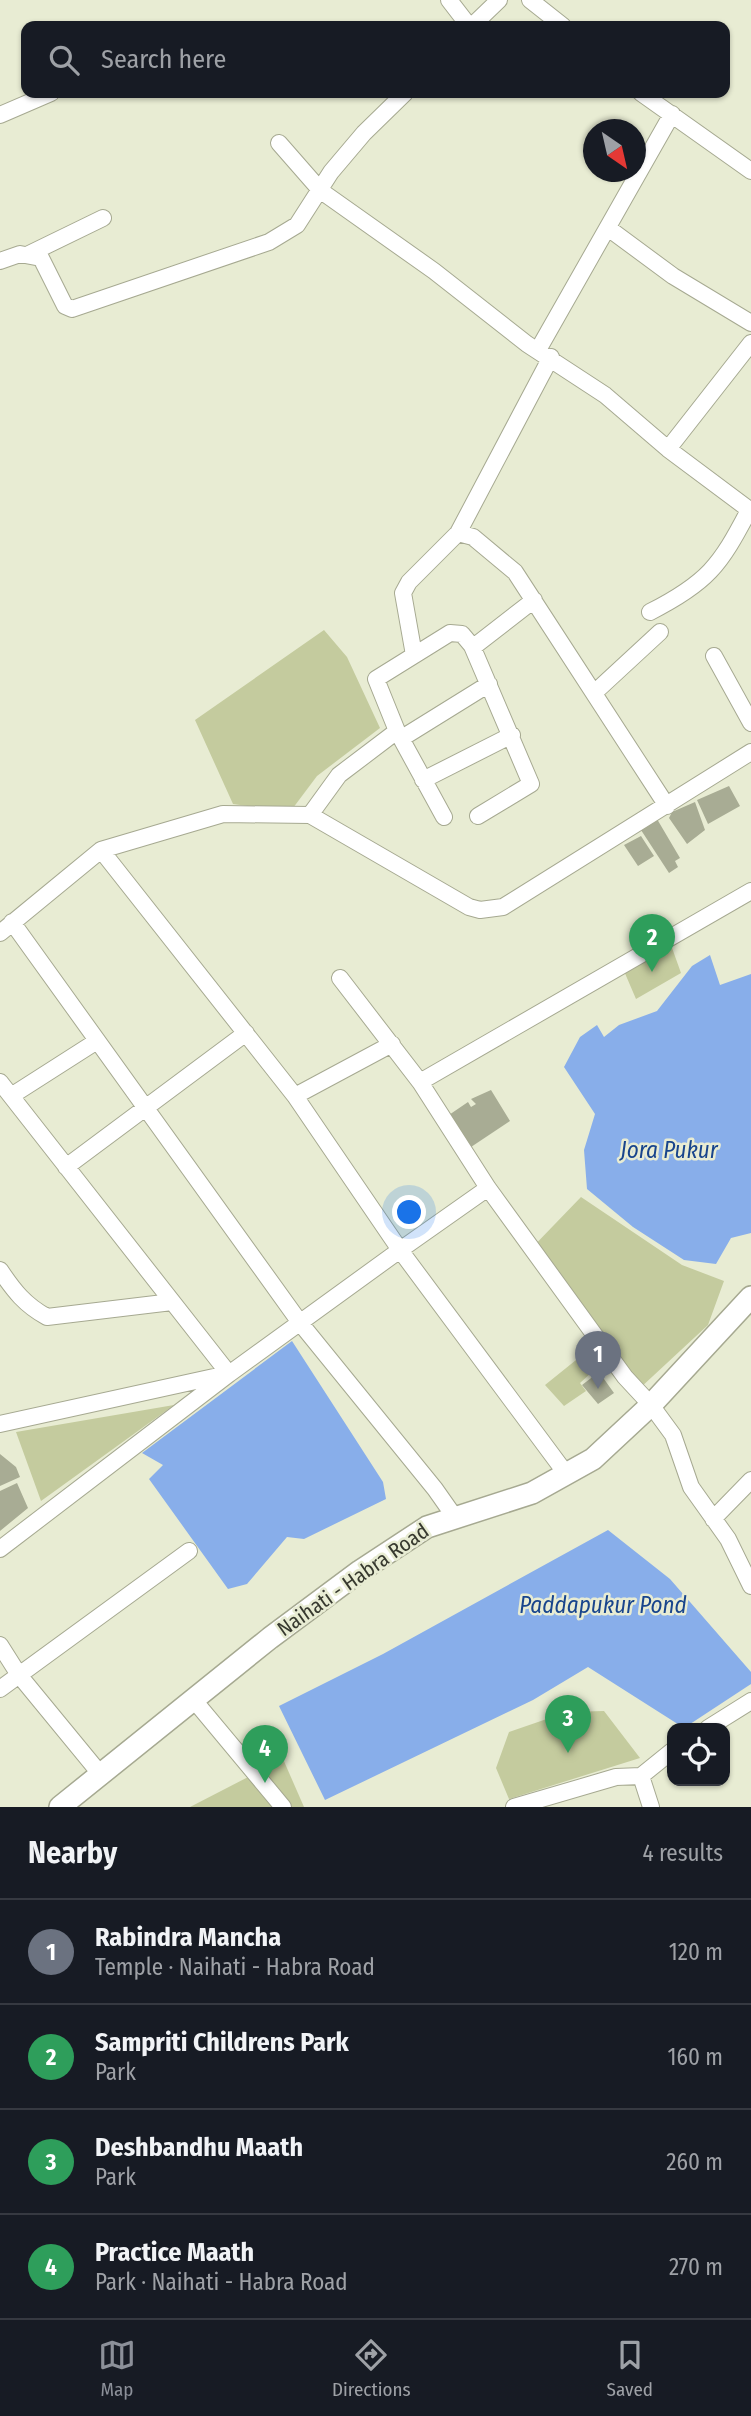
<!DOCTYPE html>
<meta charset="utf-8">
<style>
body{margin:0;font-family:"Fira Sans Condensed",sans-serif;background:#242831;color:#f1f3f6}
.controls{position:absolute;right:21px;bottom:21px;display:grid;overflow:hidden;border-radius:14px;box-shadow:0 2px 5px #0004}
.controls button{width:63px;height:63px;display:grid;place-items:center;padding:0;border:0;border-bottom:2px solid #363941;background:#171b24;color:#f1f3f6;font:35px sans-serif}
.compass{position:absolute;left:583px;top:119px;width:63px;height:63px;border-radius:50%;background:#171b24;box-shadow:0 2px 5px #0004;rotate:146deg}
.you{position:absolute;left:410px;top:1213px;width:24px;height:24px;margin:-18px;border:5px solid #fff;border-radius:50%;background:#1a73e8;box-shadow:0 0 0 10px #1a73e833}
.badge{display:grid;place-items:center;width:46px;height:46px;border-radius:50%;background:#8c9099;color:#fff;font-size:23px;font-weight:700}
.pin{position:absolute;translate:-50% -58px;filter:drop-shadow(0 2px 4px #0008)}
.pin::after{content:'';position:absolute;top:37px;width:24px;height:21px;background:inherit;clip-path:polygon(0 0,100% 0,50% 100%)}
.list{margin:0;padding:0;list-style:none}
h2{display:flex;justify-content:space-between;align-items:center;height:91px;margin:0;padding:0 28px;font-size:30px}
h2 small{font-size:23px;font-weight:400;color:#9ea1a6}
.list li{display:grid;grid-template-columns:46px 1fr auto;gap:21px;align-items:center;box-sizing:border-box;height:105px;padding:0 28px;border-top:2px solid #363941}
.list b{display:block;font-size:26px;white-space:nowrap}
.list p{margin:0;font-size:23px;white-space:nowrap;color:#9ea1a6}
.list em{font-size:23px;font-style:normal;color:#9ea1a6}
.icon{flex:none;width:38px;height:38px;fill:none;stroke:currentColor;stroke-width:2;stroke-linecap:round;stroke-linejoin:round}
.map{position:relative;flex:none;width:751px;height:1807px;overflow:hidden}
.search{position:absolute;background:#171b24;box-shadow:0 2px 5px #0004;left:21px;right:21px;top:21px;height:77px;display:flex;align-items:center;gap:18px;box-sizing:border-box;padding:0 24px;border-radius:14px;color:#9ea1a6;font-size:26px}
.sheet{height:511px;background:#171b24}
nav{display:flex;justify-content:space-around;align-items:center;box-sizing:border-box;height:98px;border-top:2px solid #363941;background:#171b24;font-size:19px;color:#9ea1a6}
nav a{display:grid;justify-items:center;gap:4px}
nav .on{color:#8c9099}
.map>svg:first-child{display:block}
.green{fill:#c4cb9e}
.water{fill:#88aeea}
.building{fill:#a8ac94}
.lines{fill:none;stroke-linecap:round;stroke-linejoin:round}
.street-casing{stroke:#a6a991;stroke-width:18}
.secondary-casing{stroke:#a6a991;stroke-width:24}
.street{stroke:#fff;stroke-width:16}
.secondary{stroke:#fff;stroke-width:21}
.labels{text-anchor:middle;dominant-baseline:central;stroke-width:5;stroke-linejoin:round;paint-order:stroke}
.street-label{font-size:21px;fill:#37392f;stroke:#e8ecd3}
.water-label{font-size:23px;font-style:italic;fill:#18458c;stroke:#e8ecd3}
</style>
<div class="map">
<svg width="751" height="1807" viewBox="0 0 751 1807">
<rect width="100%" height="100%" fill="#e8ecd3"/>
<!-- green -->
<path class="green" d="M324 630 347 657 380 728 317 776 290 812 233 804 195 720Z
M671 945 681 973 636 999 624 971Z
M581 1197 682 1265 724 1281 708 1325 639 1389 526 1254Z
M581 1356 591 1373 580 1383 586 1391 564 1406 545 1385Z
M174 1405 41 1501 16 1432Z
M604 1711 640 1758 509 1799 496 1768 509 1732 567 1712Z
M283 1759 304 1807H190Z"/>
<!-- water -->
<path class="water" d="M710 955 720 985 751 974V1233L731 1238 716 1264 684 1260 633 1227 587 1189 584 1150 595 1114 564 1067 580 1037 597 1025 604 1037 619 1025 657 1011 692 966Z
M292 1341 383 1482 386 1499 304 1539 287 1537 247 1584 228 1589 149 1479 163 1465 142 1453Z
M608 1530 670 1579 751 1672V1684L684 1728 588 1667 533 1700 325 1800 279 1706 383 1654Z"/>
<!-- building -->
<path class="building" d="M729 786 740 806 708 824 697 800Z
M695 802 705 830 687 844 669 818 672 812Z
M657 819 680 858 675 861 678 867 669 873 641 830Z
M641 836 654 856 638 866 624 845Z
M491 1090 510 1121 468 1149 446 1117 468 1102 471 1107 476 1104 471 1099Z
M599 1372 614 1393 598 1404 582 1385Z
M0 1454 16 1467 20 1477 0 1486Z
M17 1483 28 1508 0 1531V1491Z"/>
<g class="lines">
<!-- street casing -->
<g class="street-casing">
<path id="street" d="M449 0 469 26
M530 0 563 26
M472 26 499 0
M641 93 751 171
M0 115 51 93
M279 143 321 191 434 271 527 344 605 395 668 449 751 511
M608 228 673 276 751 323
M29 254 103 218
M0 261 20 254 41 258 65 306 72 309 269 242 297 225 331 172 364 133 405 93
M538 350 672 114
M668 449 751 343
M458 533 551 357
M650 612C707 583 720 566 749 510
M472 646 531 784 478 816
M414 655 403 593 409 582 458 533 473 537 515 572 667 806
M714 656 751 723
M594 693 660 632
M402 738 489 684
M423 780 512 735
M310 815 339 775 397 731
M444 817 397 731 376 679 450 633 462 634 472 646 476 645 534 600
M101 850 223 814 310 815 469 907 480 910 503 907 751 752
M12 922 301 1324 435 1489 454 1516
M0 933 101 850 295 1096 400 1250 229 1374 0 1082
M340 978 420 1082 488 1188 625 1377 651 1405 673 1435 691 1487 728 1539 751 1586
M420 1082 751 891
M11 1096 97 1041
M295 1096 392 1044
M66 1167 246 1033
M488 1188 400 1250 567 1475
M0 1270C14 1291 25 1305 47 1317L172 1302
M0 1424 223 1375
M713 1519 751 1480
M0 1549 229 1374
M0 1645 19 1675 102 1776
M0 1689 189 1551
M193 1699 283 1807
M708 1728 751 1701
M514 1807 616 1777 641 1776
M651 1807 641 1776 672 1751"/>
</g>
<!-- secondary casing -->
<g class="secondary-casing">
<path id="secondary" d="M60 1807 270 1638 360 1571 427 1527 532 1493 593 1459 651 1405 751 1297"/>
</g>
<!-- street -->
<use href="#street" class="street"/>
<!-- secondary -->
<use href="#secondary" class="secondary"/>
</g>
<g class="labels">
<!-- street labels -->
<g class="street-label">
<text transform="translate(353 1580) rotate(-35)">Naihati - Habra Road</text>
</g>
<!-- water labels -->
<g class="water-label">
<text x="669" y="1150">Jora Pukur</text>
<text x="603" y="1605">Paddapukur Pond</text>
</g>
</g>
</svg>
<div class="controls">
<button><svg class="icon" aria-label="locate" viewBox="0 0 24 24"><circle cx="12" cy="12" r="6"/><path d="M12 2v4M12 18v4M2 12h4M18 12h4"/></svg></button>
</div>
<svg class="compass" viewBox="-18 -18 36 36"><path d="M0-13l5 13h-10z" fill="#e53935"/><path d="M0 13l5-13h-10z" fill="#9ea1a6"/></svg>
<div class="you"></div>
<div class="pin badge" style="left:598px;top:1389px;background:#6b7280">1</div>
<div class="pin badge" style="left:652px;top:972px;background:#2e9e5b">2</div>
<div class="pin badge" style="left:568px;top:1753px;background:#2e9e5b">3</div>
<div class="pin badge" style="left:265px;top:1783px;background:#2e9e5b">4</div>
<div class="search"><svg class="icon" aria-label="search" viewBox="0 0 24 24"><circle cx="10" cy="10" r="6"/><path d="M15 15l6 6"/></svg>Search here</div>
</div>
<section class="sheet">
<h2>Nearby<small>4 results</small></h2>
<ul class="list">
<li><span class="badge" style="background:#6b7280">1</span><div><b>Rabindra Mancha</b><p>Temple · Naihati - Habra Road</p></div><em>120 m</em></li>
<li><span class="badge" style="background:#2e9e5b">2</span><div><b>Sampriti Childrens Park</b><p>Park</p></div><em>160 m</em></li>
<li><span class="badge" style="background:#2e9e5b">3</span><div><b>Deshbandhu Maath</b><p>Park</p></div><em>260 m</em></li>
<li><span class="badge" style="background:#2e9e5b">4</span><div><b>Practice Maath</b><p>Park · Naihati - Habra Road</p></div><em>270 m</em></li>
</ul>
</section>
<nav>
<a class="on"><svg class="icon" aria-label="map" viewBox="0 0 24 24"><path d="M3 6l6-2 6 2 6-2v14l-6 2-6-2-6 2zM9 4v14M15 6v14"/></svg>Map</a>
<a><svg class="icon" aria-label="directions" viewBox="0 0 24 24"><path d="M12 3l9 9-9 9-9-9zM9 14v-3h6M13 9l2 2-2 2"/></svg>Directions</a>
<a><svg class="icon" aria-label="saved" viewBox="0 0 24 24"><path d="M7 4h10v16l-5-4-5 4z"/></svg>Saved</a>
</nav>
